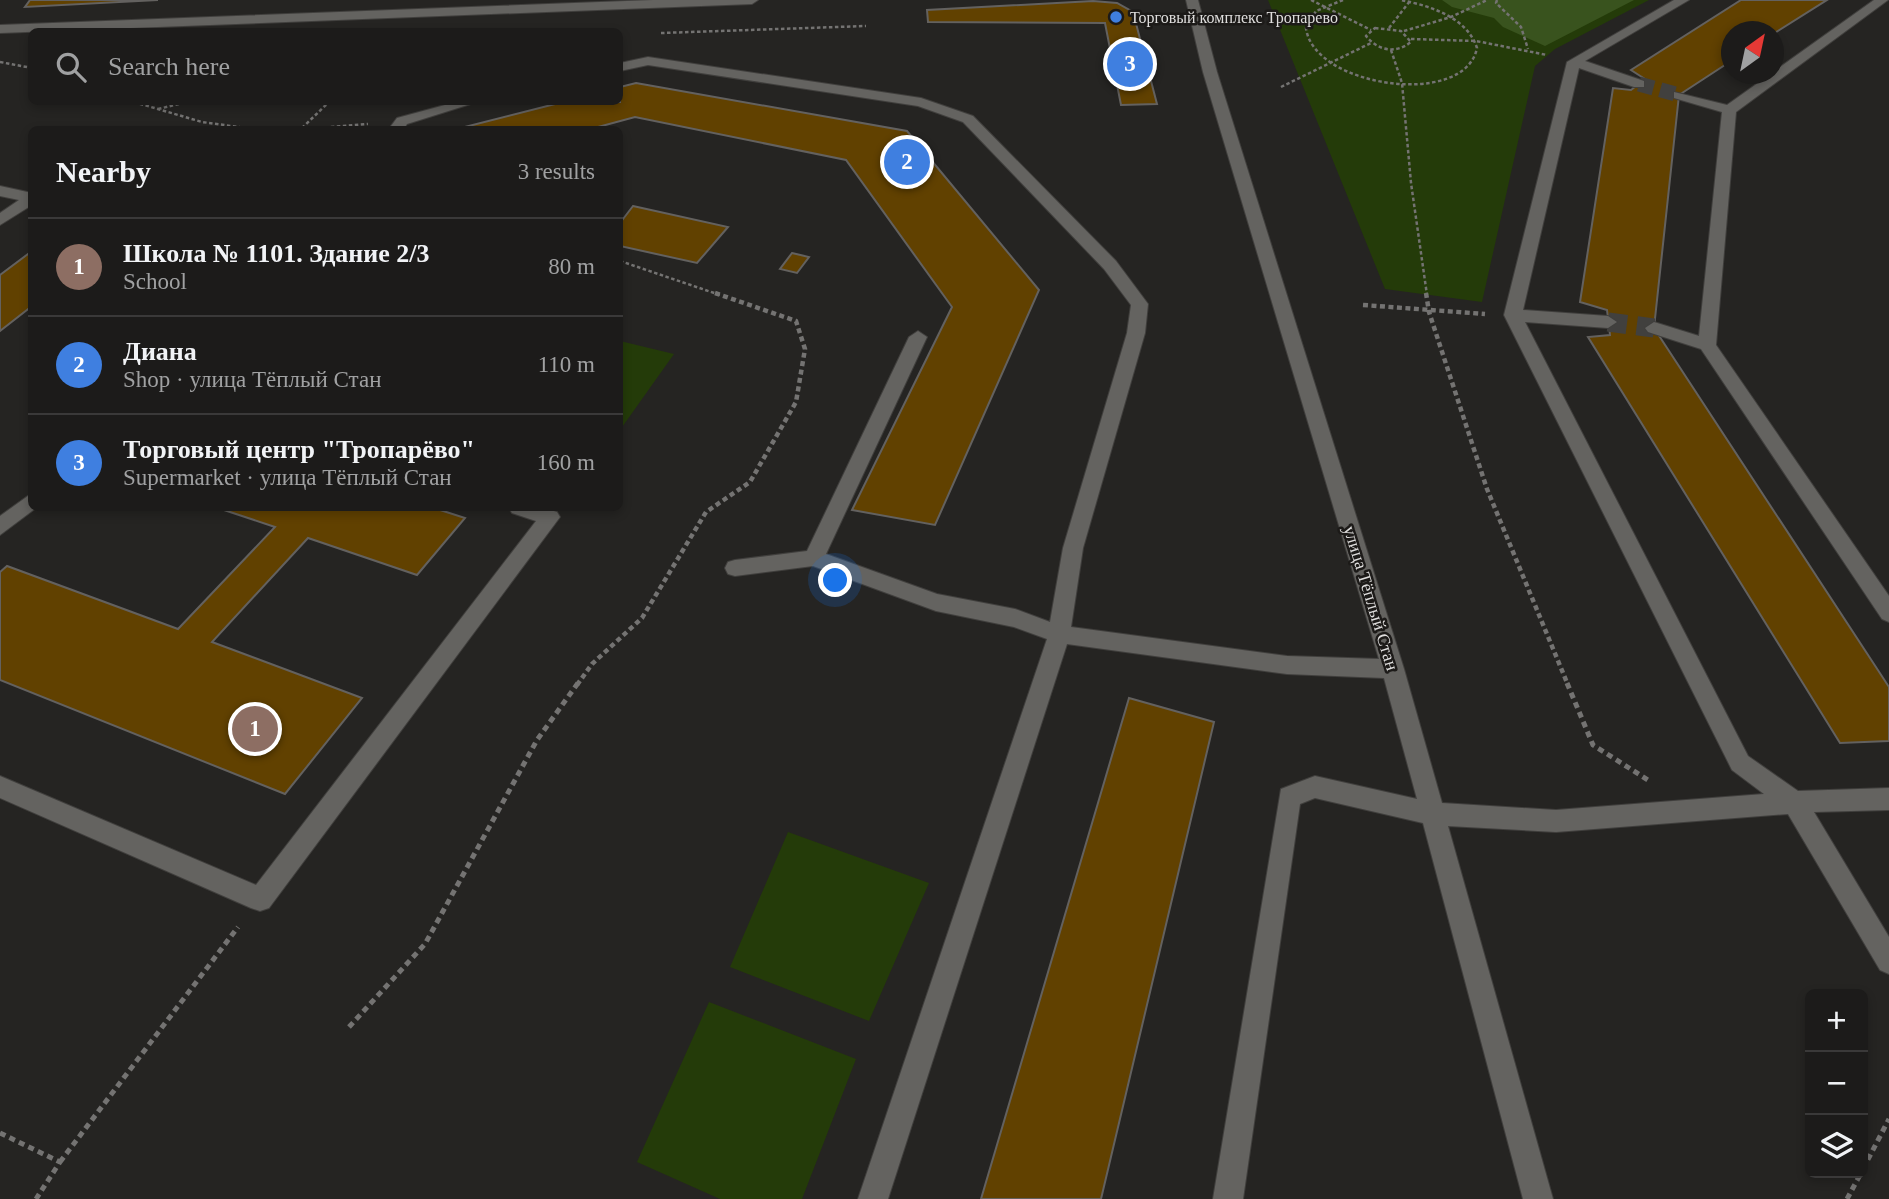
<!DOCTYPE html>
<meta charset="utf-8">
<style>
body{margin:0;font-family:"Times New Roman",serif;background:#252423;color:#f1f3f6}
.controls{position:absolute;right:21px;bottom:21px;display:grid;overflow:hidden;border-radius:10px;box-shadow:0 4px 10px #0003}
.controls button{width:63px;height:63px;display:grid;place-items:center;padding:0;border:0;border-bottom:2px solid #3a3939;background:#1c1b1a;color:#f1f3f6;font:35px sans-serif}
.compass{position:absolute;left:1721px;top:21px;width:63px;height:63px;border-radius:50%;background:#1c1b1a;box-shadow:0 4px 10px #0003;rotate:33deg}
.you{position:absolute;left:836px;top:581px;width:24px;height:24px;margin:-18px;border:5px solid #fff;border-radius:50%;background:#1a73e8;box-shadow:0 0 0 10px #1a73e833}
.badge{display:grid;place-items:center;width:46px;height:46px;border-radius:50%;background:#2563eb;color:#fff;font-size:23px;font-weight:700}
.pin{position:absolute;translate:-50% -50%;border:4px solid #fff;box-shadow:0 2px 7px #0006}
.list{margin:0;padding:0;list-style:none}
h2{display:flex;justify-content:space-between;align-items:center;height:91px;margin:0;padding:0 28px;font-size:30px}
h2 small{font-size:23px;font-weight:400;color:#a0a1a2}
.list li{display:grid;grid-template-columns:46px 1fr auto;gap:21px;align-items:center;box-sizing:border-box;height:98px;padding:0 28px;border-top:2px solid #3a3939}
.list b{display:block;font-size:26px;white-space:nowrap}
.list p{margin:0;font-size:23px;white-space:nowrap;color:#a0a1a2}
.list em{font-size:23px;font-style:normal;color:#a0a1a2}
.icon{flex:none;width:38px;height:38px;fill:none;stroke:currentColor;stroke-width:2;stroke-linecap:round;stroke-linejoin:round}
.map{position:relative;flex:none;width:1889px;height:1199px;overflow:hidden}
.search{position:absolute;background:#1c1b1a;box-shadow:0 4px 10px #0003;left:28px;top:28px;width:595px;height:77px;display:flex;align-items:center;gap:18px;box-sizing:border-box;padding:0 24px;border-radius:10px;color:#a0a1a2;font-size:26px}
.panel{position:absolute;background:#1c1b1a;box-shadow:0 4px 10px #0003;left:28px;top:126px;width:595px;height:385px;border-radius:10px}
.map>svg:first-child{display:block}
.green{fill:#243b09}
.forest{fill:#39531e}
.building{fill:#614100;stroke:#63615f;stroke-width:2}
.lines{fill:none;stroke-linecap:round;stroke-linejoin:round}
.minor-tunnel-far1{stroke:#41403e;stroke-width:15;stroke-dasharray:15 7;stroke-linecap:butt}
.minor-tunnel{stroke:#41403e;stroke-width:19;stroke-dasharray:19 10;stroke-linecap:butt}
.minor-casing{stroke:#403f3d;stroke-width:2}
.path-far2{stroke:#747372;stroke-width:2.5;stroke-dasharray:3.5 2.5;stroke-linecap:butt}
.path-far1{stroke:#747372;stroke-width:4.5;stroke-dasharray:5 3.5;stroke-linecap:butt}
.path{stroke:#747372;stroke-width:5;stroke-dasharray:6 4.5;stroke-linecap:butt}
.minor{fill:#646360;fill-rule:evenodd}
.shop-dot{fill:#3f7fe0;stroke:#1c1a18;stroke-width:2.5}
.labels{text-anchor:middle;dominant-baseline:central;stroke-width:5;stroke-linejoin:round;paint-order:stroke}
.far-poi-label{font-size:16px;fill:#dfdedd;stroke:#1c1a18;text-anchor:start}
.street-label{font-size:18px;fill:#dfdedd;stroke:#1c1a18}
</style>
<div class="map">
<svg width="1889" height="1199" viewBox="0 0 1889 1199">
<rect width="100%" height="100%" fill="#252422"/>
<!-- green -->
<path class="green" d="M1268 0H1649L1555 49 1535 66 1482 302 1385 289Z
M620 341 674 354 620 430Z
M788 832 929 883 869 1021 730 967Z
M709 1002 856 1059 802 1199H720L637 1162Z"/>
<!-- forest -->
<path class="forest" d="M1442 0H1634L1545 46 1503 27 1494 18 1452 7Z"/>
<!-- building -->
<path class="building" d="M30 0H158L25 7Z
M1741 0H1827L1773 34V32H1731V61L1679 95 1654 328 1889 687V741L1840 743 1588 337 1610 335 1607 310 1580 302 1613 88 1631 90 1645 79 1631 70Z
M1093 1 1117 3 1133 12 1157 104 1121 105 1105 23 928 22 927 10Z
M636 83 907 131 1039 290 935 525 852 510 952 307 846 160 635 117 587 130H453L563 102H620V87Z
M633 206 728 227 697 263 620 246V223Z
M32 251V306L0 331V275Z
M792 253 809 257 797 273 780 269Z
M218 508H434L465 518 417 575 308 538 212 642 362 698 285 794 0 680V572L7 566 178 629 275 527Z
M1129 698 1214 722 1101 1199H981Z"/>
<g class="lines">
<!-- minor-tunnel-far1 -->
<path class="minor-tunnel-far1" d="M1639 84 1679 95"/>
<!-- minor-tunnel -->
<path class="minor-tunnel" d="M1608 322 1654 328"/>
<!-- minor casing -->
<g class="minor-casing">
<path id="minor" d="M653 0H758L752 4 0 33V25Z
M1186 0H1198L1217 72 1404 669 1442 803 1556 810 1764 794 1732 770 1504 315 1567 62 1674 0H1689L1585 61 1644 81V87H1634L1579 68 1523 310 1608 316 1617 322 1608 328 1525 322 1748 756 1798 791 1889 788V810L1814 812 1889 937V974L1880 970 1788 814 1556 832 1448 826 1553 1199H1523L1423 823 1315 798 1300 804 1243 1199H1213L1281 789 1315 776 1417 799 1384 678 1287 674 1067 644 888 1199H858L1047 639 1014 627 936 611 813 566 735 576 728 574 725 568 728 562 735 560 807 551 909 337 918 331 927 337 826 554 937 594 1015 609 1050 622 1063 548 1127 333 1131 305 1104 269 963 122 918 106 648 65 620 71V63L648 57 921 98 973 116 1116 261 1148 304 1145 333 1083 548 1071 627 1287 656 1379 659 1203 72Z
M1874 0H1888L1736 112 1716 345 1889 596V622L1882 619 1701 349 1648 332 1645 328 1654 322 1699 336 1722 112 1674 98V92L1727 105Z
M456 102H477L407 124 403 130H388L397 118Z
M0 186 32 193V205L0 225V213L19 200 0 196Z
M32 493V508H36L0 535V516Z
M509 508H544L557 512 560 517 269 908 260 911 251 908 0 798V776L256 885 536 521 512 513Z"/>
</g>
<!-- path-far2 -->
<path class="path-far2" d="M1311 0 1371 30
M1343 0 1316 11 1306 28C1313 87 1465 109 1477 48 1467 17 1430 6 1401 0
M1497 0 1496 3 1521 27 1528 49
M1375 28 1401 31 1411 42C1396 54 1378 51 1366 36Z
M1389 28 1410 1
M1404 31 1451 17 1487 0
M661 33 866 26
M1411 39 1476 41 1547 55
M1391 50 1402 83 1411 183 1427 295
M0 62 32 68
M1281 87 1371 43
M134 102 202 122 260 130
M158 109 187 102
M302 128 329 102
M295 130 368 124
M620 261 720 295"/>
<!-- path-far1 -->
<path class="path-far1" d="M1426 293 1429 312 1487 489 1568 685
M1363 305 1485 314
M577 685 592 664 642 618 706 512 750 482 796 402 805 349 796 321 715 293"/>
<!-- path -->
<path class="path" d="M1567 683 1593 745 1648 780
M349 1027 425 944 537 740 578 683
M0 1133 60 1162 36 1199
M60 1162 238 927
M1863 1169 1889 1119
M1847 1199 1861 1173"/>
<!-- minor -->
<use href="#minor" class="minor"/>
</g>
<!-- markers -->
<circle class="shop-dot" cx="1116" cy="17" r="7"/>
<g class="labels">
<!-- far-poi labels -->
<g class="far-poi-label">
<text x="1130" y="17">Торговый комплекс Тропарево</text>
</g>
<!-- street labels -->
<g class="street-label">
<text transform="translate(1371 598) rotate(73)">улица Тёплый Стан</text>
</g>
</g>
</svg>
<div class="controls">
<button>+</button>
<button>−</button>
<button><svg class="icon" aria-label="layers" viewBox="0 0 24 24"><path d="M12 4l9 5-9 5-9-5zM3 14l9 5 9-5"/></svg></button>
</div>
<svg class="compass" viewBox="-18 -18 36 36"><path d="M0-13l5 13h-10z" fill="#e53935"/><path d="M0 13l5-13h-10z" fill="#a0a1a2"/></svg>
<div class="you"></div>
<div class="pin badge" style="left:255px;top:729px;background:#8d6e63">1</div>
<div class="pin badge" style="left:907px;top:162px;background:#3f7fe0">2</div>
<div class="pin badge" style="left:1130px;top:64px;background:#3f7fe0">3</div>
<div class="search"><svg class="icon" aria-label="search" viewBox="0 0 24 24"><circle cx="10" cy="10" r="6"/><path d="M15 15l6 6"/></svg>Search here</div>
<section class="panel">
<h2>Nearby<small>3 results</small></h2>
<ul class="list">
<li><span class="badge" style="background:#8d6e63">1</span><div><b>Школа № 1101. Здание 2/3</b><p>School</p></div><em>80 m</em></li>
<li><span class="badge" style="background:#3f7fe0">2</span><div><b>Диана</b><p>Shop · улица Тёплый Стан</p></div><em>110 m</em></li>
<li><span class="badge" style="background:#3f7fe0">3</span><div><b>Торговый центр &quot;Тропарёво&quot;</b><p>Supermarket · улица Тёплый Стан</p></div><em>160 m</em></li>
</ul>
</section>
</div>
